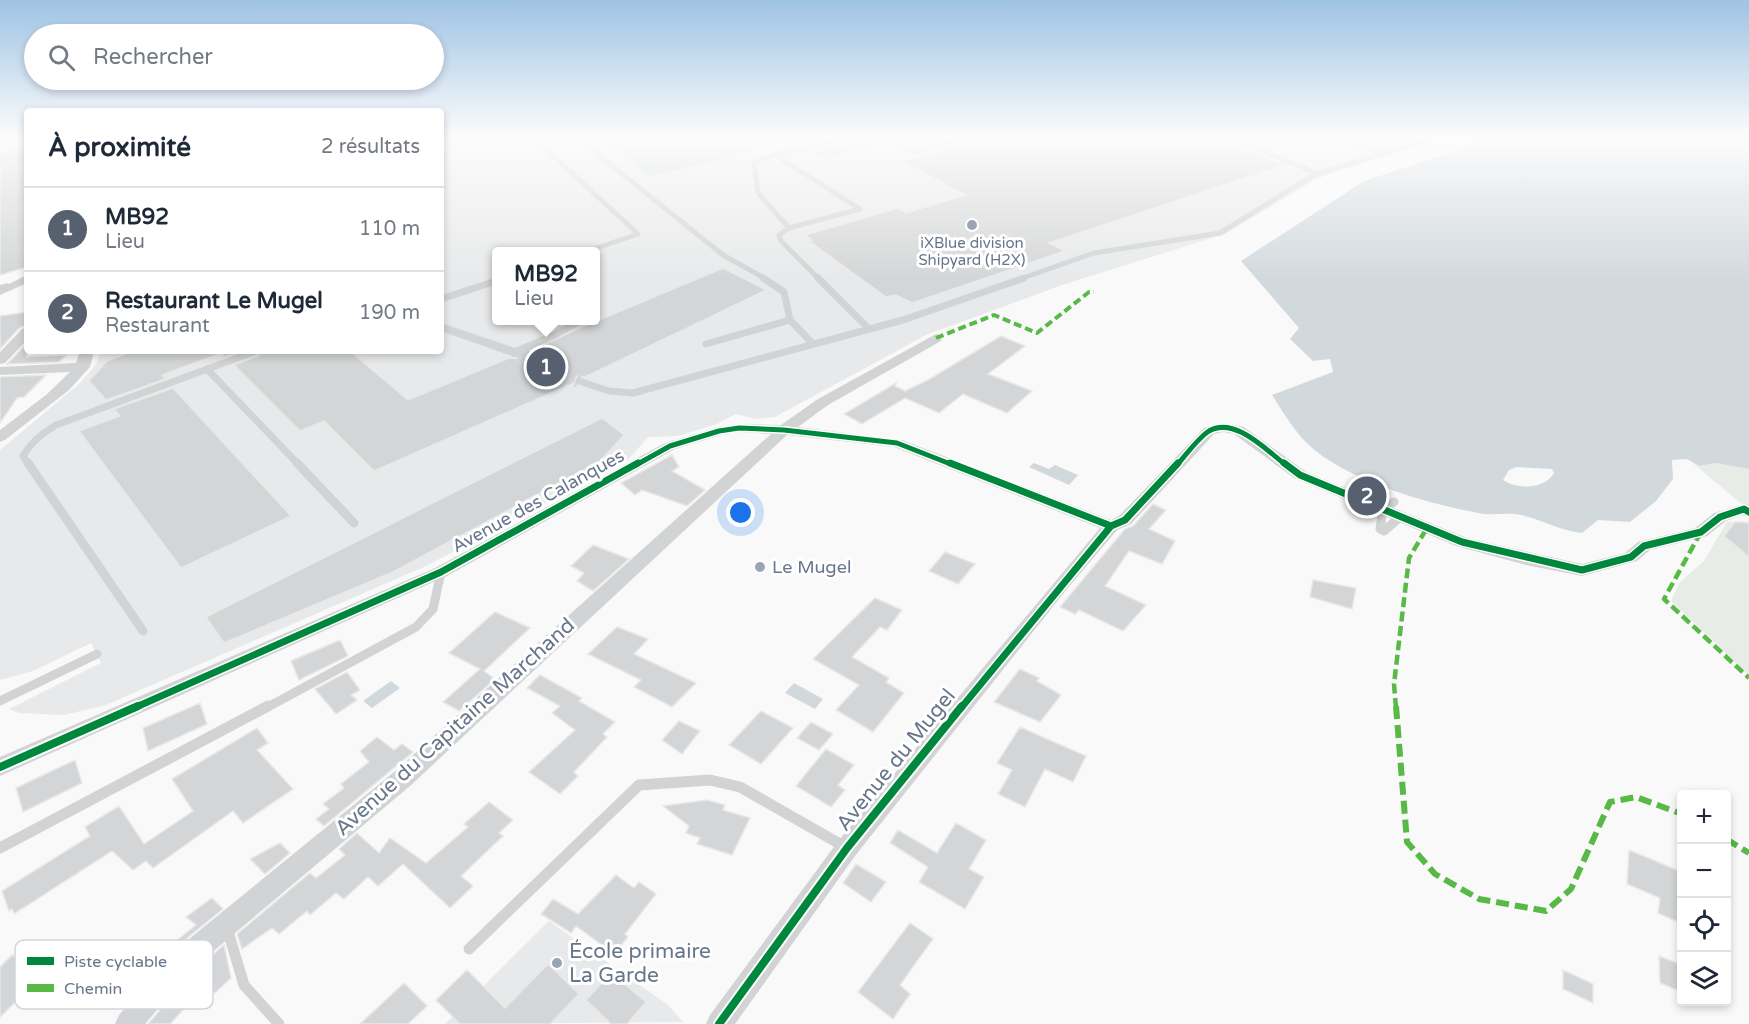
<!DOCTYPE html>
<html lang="fr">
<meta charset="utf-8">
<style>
body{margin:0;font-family:"Varela Round",sans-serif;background:#f6f6f7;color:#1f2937}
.controls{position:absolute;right:18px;bottom:18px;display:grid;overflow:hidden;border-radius:6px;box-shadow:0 3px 9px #0003}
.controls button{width:54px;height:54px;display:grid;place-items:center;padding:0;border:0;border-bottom:2px solid #e0e1e3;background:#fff;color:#1f2937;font:30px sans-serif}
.you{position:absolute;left:741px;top:513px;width:21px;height:21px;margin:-15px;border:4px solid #fff;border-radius:50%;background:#1a73e8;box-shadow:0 0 0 9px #1a73e833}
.badge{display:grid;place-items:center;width:39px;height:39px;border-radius:50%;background:#56606e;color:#fff;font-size:20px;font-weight:700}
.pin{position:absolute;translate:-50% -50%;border:3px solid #fff;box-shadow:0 2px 6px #0006}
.popup{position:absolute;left:492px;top:247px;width:108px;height:78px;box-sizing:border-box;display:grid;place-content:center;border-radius:6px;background:#fff;filter:drop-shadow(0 2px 4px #0005);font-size:20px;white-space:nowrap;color:#747a83}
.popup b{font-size:22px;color:#1f2937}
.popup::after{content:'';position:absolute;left:50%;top:100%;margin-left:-12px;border:12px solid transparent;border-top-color:#fff}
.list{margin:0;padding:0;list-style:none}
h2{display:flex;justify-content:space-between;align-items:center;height:78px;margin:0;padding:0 24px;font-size:26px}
h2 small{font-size:20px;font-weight:400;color:#747a83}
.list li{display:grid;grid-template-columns:39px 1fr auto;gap:18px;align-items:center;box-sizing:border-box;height:84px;padding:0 24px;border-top:2px solid #e0e1e3}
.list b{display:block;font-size:22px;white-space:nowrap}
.list p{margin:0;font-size:20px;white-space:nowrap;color:#747a83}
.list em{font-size:20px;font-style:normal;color:#747a83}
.icon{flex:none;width:33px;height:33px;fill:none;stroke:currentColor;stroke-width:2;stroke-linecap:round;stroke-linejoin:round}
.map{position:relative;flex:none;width:1749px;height:1024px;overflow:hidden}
.search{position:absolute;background:#fff;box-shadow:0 3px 9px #0003;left:24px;top:24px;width:420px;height:66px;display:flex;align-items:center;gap:15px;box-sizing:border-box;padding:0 21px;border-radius:33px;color:#747a83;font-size:22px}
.panel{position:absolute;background:#fff;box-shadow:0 3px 9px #0003;left:24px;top:108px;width:420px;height:246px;border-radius:6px}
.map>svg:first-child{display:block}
.built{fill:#e8e9ea;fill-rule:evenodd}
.green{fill:#e8ece7}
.water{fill:#d2d9dd;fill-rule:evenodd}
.building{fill:#d4d5d6;stroke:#e8e8e8;stroke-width:1.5}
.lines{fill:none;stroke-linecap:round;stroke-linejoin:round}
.minor-tunnel{stroke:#d4d8de;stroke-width:14;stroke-dasharray:14 7;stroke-linecap:butt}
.service-far3{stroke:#d2d3d4;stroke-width:5}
.service-far2{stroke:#d2d3d4;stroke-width:7}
.service-far1{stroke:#d2d3d4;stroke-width:9}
.service{stroke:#d2d3d4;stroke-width:11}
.minor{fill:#d2d3d4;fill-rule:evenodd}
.tertiary{fill:#d2d3d4;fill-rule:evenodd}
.quiet-far2{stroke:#58b947;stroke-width:4;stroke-dasharray:8 4;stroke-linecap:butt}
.quiet-far1{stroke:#58b947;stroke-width:4.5;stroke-dasharray:10 4.5;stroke-linecap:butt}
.quiet{stroke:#58b947;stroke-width:6;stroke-dasharray:13 6;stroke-linecap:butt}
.cycleway-far2-casing{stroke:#fff;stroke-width:8}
.cycleway-far1-casing{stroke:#fff;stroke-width:10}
.cycleway-casing{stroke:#fff;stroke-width:12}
.cycleway-far2{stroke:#00873e;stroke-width:5}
.cycleway-far1{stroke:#00873e;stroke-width:7}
.cycleway{stroke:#00873e;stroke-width:8}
.poi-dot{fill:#9aa4b2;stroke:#fff;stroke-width:2}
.labels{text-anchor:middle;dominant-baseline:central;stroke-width:6;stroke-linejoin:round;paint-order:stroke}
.far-poi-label{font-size:15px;fill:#67768b;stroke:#fff}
.street-label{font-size:18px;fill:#67768b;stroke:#fff}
.poi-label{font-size:18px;fill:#67768b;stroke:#fff;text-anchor:start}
.near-street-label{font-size:21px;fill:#67768b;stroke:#fff}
.near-poi-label{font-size:21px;fill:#67768b;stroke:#fff;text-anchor:start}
.key{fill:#fff;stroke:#d1d6dc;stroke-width:1.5}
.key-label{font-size:16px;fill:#67768b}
</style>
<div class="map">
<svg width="1749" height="1024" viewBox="0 0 1749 1024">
<rect width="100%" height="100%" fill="#f9f9f9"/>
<!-- built -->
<path class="built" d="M0 136H27V226L0 227Z
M441 136H1439L1317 179 1225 234 1062 285 926 335 775 417 756 419 736 414 717 424 678 436 648 437 629 459 426 566 106 705 64 715 19 713 9 709 101 663 91 643 33 671 0 680V450L79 384 97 363 101 351H441ZM496 252H596V320H496Z
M549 921 668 1005 683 1022 445 1024Z"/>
<!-- green -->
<path class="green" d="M1688 459 1700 466 1715 463 1749 469V510Z
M1749 521V675L1671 601 1680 582 1704 561 1727 522Z"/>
<!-- water -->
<path class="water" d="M598 136H727L751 152 650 176Z
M1486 136H1749V469L1715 463 1700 466 1687 459 1672 460 1673 479 1656 501 1630 522 1598 520 1582 533C1558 530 1543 520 1521 515 1509 512 1496 515 1484 514 1431 505 1337 479 1301 437 1290 424 1281 409 1272 395L1333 372 1330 359 1313 361 1290 339 1299 328 1241 261 1364 181 1486 141ZM1517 467 1552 469 1554 473C1545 489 1518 490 1503 480L1509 470Z
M1034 463 1049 469 1055 465 1078 475 1069 485 1029 467Z
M391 681 400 688 372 708 363 701Z
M794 683 823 699 815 709 785 693Z"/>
<!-- building -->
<path class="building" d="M785 136H835L800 144Z
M863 136H880L888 143 824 159 812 152 859 141Z
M997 136H1208L1285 165 1049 243 1065 251 912 303 896 295 886 297 809 241 812 240 805 235 898 208 906 213 965 195 902 161Z
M27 148V267L0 275V152Z
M723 268 766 290 585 377 577 376 574 383 374 471 324 421 300 431 234 365 258 356 262 351H350L408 400 509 358 524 359 528 352 573 331Z
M27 312V326L20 327 0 349V316Z
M1001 336 1025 346 988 374 1032 391 1007 413 963 394 939 413 905 398 862 424 844 414 896 383 895 386 905 391 928 380Z
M27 343V357L66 355 59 362 7 364Z
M133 351H240L225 357 221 353 162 375 165 379 106 400 89 381 107 361Z
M46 375 24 397 17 398 0 423V377Z
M173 388 291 516 181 568 79 431 120 416 114 409Z
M602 418 624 435 573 491 561 497 549 488 393 572 224 643 206 617Z
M672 455 679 467 672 471 705 490 687 506 642 490 635 495 621 483Z
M1153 504 1166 510 1149 529 1175 541 1162 564 1129 551 1105 586 1146 605 1123 631 1079 610 1075 614 1060 607 1125 529 1133 526Z
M1735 522 1749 523V557L1724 536Z
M593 545 629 559 593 591 577 581 584 573 571 566Z
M945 552 975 564 958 584 929 571Z
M1313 580 1356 588 1352 609 1310 597Z
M875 598 902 610 887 630 880 627 852 657 889 678 886 682 904 693 873 732 836 710 859 685 813 659Z
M495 612 530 628 484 671 495 679 459 711 443 702 480 669 449 653Z
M617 627 648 639 634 654 696 683 672 707 634 687 641 680 588 654Z
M340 640 348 656 299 680 291 661Z
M1020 669 1039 678 1037 681 1061 695 1040 722 994 702Z
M347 672 360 690 351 695 357 700 336 714 315 689Z
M540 675 582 698 579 701 615 722 603 734 607 737 574 772 578 776 560 794 529 772 575 730 552 713 560 706 527 688Z
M200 703 207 724 148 751 143 728Z
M761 711 793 728 761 764 729 745Z
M679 721 700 731 682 754 662 740Z
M811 722 833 734 819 750 797 738Z
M1020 727 1086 756 1073 782 1045 769 1025 807 998 794 1012 770 997 763Z
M257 728 268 743 257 750 293 789 243 823 233 811 153 868 146 861 133 870 112 851 14 914 12 909 9 911 2 891 90 836 85 827 119 806 144 844 193 811 172 779Z
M377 737 394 750 402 744 413 752 324 826 316 819 329 809 323 804 344 788 341 784 369 762 360 751Z
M826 749 854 765 838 785 845 790 831 807 796 786Z
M75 760 82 783 23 812 16 788Z
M707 800 725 805 723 810 750 818 732 855 697 844 700 838 686 833 689 826 663 806Z
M489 802 513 820 499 833 503 836 461 876 473 886 450 908 403 864 378 886 368 877 344 899 336 893 310 915 307 911 279 934 272 928 242 949 237 934 310 873 316 878 345 855 339 849 357 833 379 853 390 838 426 863 468 827 464 824Z
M956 823 986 840 969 869 984 877 965 909 919 882 928 867 890 843 898 830 937 853Z
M280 843 290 853 265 874 250 859Z
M1629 850 1682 872V924L1658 913 1660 898 1627 884Z
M856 864 886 882 871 902 843 883Z
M616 875 634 888 639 882 656 894 625 934 628 937 614 954 576 926 571 933 541 914 553 899 578 914Z
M212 898 223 909 171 951 137 991 120 978 153 948 161 953 196 925 186 917Z
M910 923 933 939 900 985 910 994 893 1019 858 992Z
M224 945 231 978 215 993 205 986 170 1024H148L193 972Z
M12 955 45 974 0 1017V967Z
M1659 956 1682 965V992L1660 983Z
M548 964 579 994 550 1024H460L436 1000 467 970 505 1008Z
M1563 970 1593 984V1003L1563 989Z
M611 973 646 1002 627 1024H611L586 1000Z
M404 983 427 1006 408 1024H360Z"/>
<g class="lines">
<!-- minor-tunnel -->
<path class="minor-tunnel" d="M519 354 579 381"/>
<!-- service-far3 -->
<path class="service-far3" d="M532 136 638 234 585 252
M575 136 723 255 766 279
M885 136 914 152 974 136
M1224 136 1320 174
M1331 136 1383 154
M775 155 754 162 758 193 789 228
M819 279 781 241 779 235 789 228 860 209 775 155 858 136
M1020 279 1094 253 1220 233 1314 175 1425 141 1432 136"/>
<!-- service-far2 -->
<path class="service-far2" d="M763 278 784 292 790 320 813 344
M818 278 869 329
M441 299 496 281
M706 344 790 320
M514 352 555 335 581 320
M207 369 299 465
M579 381 609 391 633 393 903 320 1024 278
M29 465 23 456C31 442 42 433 56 425L256 351"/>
<!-- service-far1 -->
<path class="service-far1" d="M28 463 143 631
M297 463 354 523
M1386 508 1394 502
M1382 515 1380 529 1384 531 1400 517
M0 701 97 654
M266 708 416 627 433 609 441 572"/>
<!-- service -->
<path class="service" d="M0 848 268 706
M227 928 244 985 279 1024
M469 949 639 785 710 780 740 787 847 848"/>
<!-- minor -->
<path class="minor" d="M27 275V283L7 292 1 288Z
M441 323 524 351 526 354 524 357H514L441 331Z
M27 328V340L5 363 0 364V352L22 329Z
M936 334 941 335V341L828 405 798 427 902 440 1111 520 1119 516 1204 428 1223 423 1244 427 1306 472 1467 538 1582 564 1625 553 1638 542 1695 528 1714 513 1744 504 1749 505V517L1742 515 1726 521 1707 536 1650 550 1637 561 1582 576 1526 565 1456 546 1294 478 1234 434 1223 432 1214 434 1131 524 1117 530 1067 589 855 856 735 1024H706L710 1015 839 840 1100 528 894 447 787 435 410 786 191 970 145 1024H115L119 1015 173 952 394 772 771 434 739 432 721 435 675 449 447 576 0 776V757L435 568 665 443 719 427 739 424 781 425 818 399Z
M80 351H94L90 367 69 390 5 440 0 442V430L46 395 70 372 0 375V367L76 363Z"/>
<!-- tertiary -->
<path class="tertiary" d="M7 283 15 288 0 295V285Z"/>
<!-- quiet-far2 -->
<path class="quiet-far2" d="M936 338 994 315 1037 333 1089 292H1094"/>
<!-- quiet-far1 -->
<path class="quiet-far1" d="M1701 532 1664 599 1749 678
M1396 708 1394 684 1409 558 1427 528"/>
<!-- quiet -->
<path class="quiet" d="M1396 706 1407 842 1435 874 1479 899 1546 911 1571 889 1610 802 1636 797 1682 814
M1726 839 1749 853"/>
<!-- cycleway-far2 casing -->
<g class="cycleway-far2-casing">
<path id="cycleway-far2" d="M636 465 670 446 719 431 739 428 784 430 897 443 953 465
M1177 465C1186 455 1198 438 1209 431 1235 416 1267 451 1286 465"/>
</g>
<!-- cycleway-far1 casing -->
<g class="cycleway-far1-casing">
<path id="cycleway-far1" d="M950 463 1111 526
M1284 463 1300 475 1462 542 1582 570 1631 557 1644 546 1701 532 1720 517 1744 509 1749 512
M134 708 441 572 638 463
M961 708 1111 526 1125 520 1178 463"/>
</g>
<!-- cycleway casing -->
<g class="cycleway-casing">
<path id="cycleway" d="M0 767 138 706
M719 1024 847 848 962 706"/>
</g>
<!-- cycleway-far2 -->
<use href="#cycleway-far2" class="cycleway-far2"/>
<!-- cycleway-far1 -->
<use href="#cycleway-far1" class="cycleway-far1"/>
<!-- cycleway -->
<use href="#cycleway" class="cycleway"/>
</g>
<!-- sky -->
<linearGradient id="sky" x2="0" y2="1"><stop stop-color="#9fc3e4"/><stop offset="0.49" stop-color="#fcfcfc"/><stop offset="1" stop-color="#fcfcfc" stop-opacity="0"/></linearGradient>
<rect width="1749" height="280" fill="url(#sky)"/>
<!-- markers -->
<g class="poi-dot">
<circle cx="972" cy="225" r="6"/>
<circle cx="760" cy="567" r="6"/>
<circle cx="557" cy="963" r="6"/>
</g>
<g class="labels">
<!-- far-poi labels -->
<g class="far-poi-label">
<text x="972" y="243">iXBlue division<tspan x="972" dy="17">Shipyard (H2X)</tspan></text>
</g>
<!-- street labels -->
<g class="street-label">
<text transform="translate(538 501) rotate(-29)">Avenue des Calanques</text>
</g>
<!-- poi labels -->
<g class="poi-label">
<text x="772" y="567">Le Mugel</text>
</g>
<!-- near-street labels -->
<g class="near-street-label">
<text transform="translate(455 727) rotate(-42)">Avenue du Capitaine Marchand</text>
<text transform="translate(896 760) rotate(-51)">Avenue du Mugel</text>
</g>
<!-- near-poi labels -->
<g class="near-poi-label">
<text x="569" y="951">École primaire<tspan x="569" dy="24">La Garde</tspan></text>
</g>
</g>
<!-- legend -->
<rect x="15" y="940" width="198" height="69" rx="9" class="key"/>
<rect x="27" y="957" width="27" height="8" fill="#00873e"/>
<rect x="27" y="984" width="27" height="8" fill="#58b947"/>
<g class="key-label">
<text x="64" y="967">Piste cyclable</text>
<text x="64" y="994">Chemin</text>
</g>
</svg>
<div class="controls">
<button>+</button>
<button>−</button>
<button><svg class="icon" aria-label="locate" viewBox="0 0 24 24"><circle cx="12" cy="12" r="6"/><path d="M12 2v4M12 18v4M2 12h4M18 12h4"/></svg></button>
<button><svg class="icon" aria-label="layers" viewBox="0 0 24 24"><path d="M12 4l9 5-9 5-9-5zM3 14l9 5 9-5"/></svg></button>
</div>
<div class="you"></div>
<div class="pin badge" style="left:546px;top:367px">1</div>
<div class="popup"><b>MB92</b>Lieu</div>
<div class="pin badge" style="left:1367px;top:496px">2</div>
<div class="search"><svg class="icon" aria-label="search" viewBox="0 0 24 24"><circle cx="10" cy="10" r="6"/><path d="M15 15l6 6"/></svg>Rechercher</div>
<section class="panel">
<h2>À proximité<small>2 résultats</small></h2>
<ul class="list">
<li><span class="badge">1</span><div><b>MB92</b><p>Lieu</p></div><em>110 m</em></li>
<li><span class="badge">2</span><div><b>Restaurant Le Mugel</b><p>Restaurant</p></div><em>190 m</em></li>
</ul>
</section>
</div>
